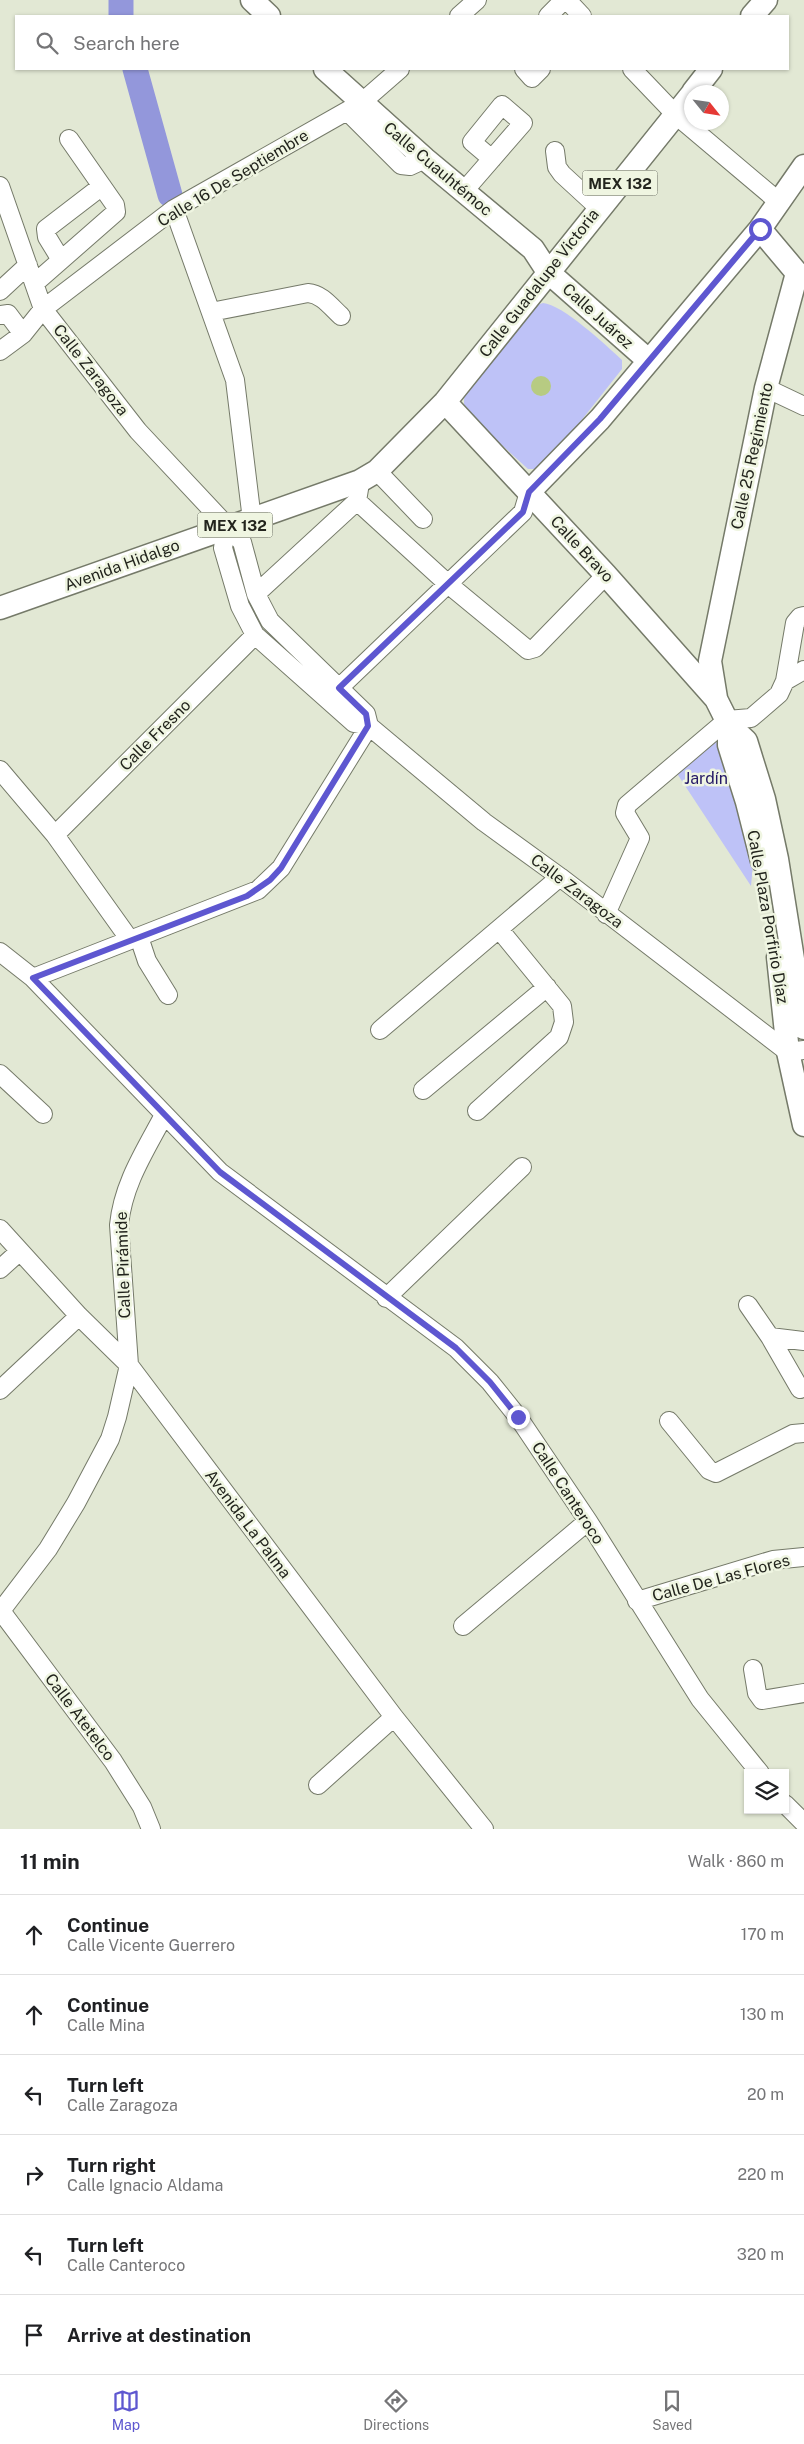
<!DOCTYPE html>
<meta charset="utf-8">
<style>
body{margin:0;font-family:"Public Sans",sans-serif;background:#f2f2f2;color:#202124}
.controls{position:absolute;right:15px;bottom:15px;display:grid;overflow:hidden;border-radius:0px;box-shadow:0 1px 4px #0004}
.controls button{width:45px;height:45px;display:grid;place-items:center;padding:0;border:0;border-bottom:1px solid #e0e0e0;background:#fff;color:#202124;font:25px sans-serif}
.compass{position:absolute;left:684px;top:85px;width:45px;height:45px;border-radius:50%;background:#fff;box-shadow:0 1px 4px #0004;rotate:120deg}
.stop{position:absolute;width:15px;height:15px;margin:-11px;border:4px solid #5e57d0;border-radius:50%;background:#fff}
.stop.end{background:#5e57d0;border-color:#fff;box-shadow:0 1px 5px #0008}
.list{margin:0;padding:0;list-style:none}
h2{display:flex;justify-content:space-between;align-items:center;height:65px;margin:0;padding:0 20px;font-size:21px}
h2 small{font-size:16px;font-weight:400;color:#757577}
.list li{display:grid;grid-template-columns:32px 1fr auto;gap:15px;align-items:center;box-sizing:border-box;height:80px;padding:0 20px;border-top:1px solid #e0e0e0}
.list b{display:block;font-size:19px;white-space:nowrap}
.list p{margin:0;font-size:16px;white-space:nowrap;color:#757577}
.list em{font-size:16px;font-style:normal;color:#757577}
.icon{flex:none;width:28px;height:28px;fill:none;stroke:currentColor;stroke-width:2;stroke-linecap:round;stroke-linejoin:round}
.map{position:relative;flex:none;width:804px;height:1829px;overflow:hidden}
.search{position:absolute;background:#fff;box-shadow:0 1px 4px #0004;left:15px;right:15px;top:15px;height:55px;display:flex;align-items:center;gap:12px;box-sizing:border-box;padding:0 18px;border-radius:0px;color:#757577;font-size:19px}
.sheet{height:545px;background:#fff}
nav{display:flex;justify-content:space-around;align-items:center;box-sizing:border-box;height:70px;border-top:1px solid #e0e0e0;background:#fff;font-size:14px;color:#757577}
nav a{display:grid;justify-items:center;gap:2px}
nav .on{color:#5e57d0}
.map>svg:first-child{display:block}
.green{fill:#bec2f7}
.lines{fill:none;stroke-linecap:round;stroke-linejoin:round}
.river{stroke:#9397db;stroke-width:25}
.building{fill:#b7cb82}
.minor-casing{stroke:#757a69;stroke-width:20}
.major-casing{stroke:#757a69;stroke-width:25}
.minor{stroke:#fff;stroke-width:18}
.major{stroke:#fff;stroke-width:22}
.route{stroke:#5e57d0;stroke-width:6}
.labels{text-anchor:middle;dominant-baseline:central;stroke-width:5;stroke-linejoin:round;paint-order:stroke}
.shield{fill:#eff5e1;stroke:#606358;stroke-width:1}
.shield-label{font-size:15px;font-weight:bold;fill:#22241d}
.street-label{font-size:16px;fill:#22241d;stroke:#eff5e1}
.park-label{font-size:16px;fill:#231765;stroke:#eff5e1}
</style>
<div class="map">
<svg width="804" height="1829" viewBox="0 0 804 1829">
<rect width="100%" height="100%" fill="#e2e8d4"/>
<!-- green -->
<path class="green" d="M543 303C562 304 607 346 622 360V369L550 460 536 469H528L468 414C463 406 463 401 466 391L534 306Z
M715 738 723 759 753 864 751 886 676 772Z"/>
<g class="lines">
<!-- river -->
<path class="river" d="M121 16V0
M135 69 170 195"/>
</g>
<!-- building -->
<path class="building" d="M531 386a10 10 0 1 1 20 0a10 10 0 1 1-20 0Z"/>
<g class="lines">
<!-- minor casing -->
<g class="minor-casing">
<path id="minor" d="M567 0 582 16
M459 16 477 0
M548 16 564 0
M524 69 532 78 541 69
M632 69 676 115 779 202
M347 111 401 165 410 166 425 159
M555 151 557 167 562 174 599 208
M0 186 43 309 138 431 242 542 256 594 270 621 366 714 369 726
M464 191 523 123 502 105 472 142 492 159
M174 209 235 380 252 520
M61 260 47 237 46 229 102 186
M35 283 116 212 115 205 69 139
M0 291 28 265
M211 312 308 293C322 294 331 307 341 316
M0 315 8 314 23 334
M0 351 23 334 43 309 174 209 361 103 400 69
M766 388 804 406
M377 471 423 519
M357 501 448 584 528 650 535 648 606 575
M226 528 223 548 240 606 255 635 354 723 369 726 484 822 560 877 788 1052 804 1050
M256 594 357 501 359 489
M785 681 804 670
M339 688 523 512 529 492
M0 770 55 835 130 940
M55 835 255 635
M606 914 640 838 625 813 627 805 727 720 751 718 779 694 785 681 795 623 800 617 804 616
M139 937 147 961 168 995
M0 952 33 978 220 1172 456 1348 490 1382 518 1417 588 1521 700 1699 760 1773
M33 978 258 890 281 868 369 726
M380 1030 560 877
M0 1074 43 1114
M423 1090 547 987
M477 1111 559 1037 564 1022 562 1006 499 929
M0 1229 79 1316 129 1365 394 1717 484 1829
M0 1269 20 1251
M386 1298 522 1167
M748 1305 770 1337 804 1341
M770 1337 800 1389
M0 1390 79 1316
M669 1421 709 1470 716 1473 793 1434 804 1433
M637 1601 773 1560 804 1557
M1 1611 113 1761 142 1807 151 1829
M0 1612 48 1549 76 1503 110 1439 117 1417 129 1365 119 1225C123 1184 145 1151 164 1115
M463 1626 588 1521
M753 1669 757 1693 762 1700 804 1693
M318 1785 394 1717
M785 1804 804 1823"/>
</g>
<!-- major casing -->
<g class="major-casing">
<path id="major" d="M252 0 269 16
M752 16 766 0
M325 69 425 159 533 249 548 272 648 360
M693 92 711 69
M445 402 606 575 716 699 729 725 746 741 764 799 777 859 804 1028
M529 492 600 419 760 229 804 166
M0 608 360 481 377 471 445 402 692 94
M716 698 710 661 766 388 797 273 760 229
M729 725V745L747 802 762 861
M778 957 788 1052 804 1125"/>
</g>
<!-- minor -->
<use href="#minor" class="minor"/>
<!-- major -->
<use href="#major" class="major"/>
</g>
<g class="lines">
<!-- route -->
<path class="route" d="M518 1417 490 1382 456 1348 220 1172 33 978 247 896 270 880 281 868 368 726 366 714 339 688 523 512 529 492 600 419 760 229"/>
</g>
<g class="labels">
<!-- shield labels -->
<g class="shield">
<rect x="582.5" y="170.5" width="75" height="25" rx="4"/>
<rect x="197.5" y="512.5" width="75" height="25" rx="4"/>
</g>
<g class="shield-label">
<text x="620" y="183">MEX 132</text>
<text x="235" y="525">MEX 132</text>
</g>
<!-- street labels -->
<g class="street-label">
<text transform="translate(438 169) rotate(40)">Calle Cuauhtémoc</text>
<text transform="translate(233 178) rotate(-31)">Calle 16 De Septiembre</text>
<text transform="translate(539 283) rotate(-52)">Calle Guadalupe Victoria</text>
<text transform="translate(598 316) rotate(42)">Calle Juárez</text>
<text transform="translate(91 370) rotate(52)">Calle Zaragoza</text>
<text transform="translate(752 456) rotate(-78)">Calle 25 Regimiento</text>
<text transform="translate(582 549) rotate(47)">Calle Bravo</text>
<text transform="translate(122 565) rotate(-20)">Avenida Hidalgo</text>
<text transform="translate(155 735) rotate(-45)">Calle Fresno</text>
<text transform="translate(577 891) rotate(37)">Calle Zaragoza</text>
<text transform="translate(768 917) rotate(80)">Calle Plaza Porfirio Díaz</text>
<text transform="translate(123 1265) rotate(-92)">Calle Pirámide</text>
<text transform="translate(568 1493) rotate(57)">Calle Canteroco</text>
<text transform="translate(248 1524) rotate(53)">Avenida La Palma</text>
<text transform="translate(721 1578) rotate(-15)">Calle De Las Flores</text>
<text transform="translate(80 1717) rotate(53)">Calle Atetelco</text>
</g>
<!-- park labels -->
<g class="park-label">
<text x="706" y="778">Jardín</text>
</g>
</g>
</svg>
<div class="controls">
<button><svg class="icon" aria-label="layers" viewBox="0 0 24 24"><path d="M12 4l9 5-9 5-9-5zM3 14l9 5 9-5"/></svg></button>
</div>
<svg class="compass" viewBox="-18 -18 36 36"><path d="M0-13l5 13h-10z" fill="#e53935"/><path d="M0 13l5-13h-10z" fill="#757577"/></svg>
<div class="stop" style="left:760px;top:229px"></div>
<div class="stop end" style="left:518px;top:1417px"></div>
<div class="search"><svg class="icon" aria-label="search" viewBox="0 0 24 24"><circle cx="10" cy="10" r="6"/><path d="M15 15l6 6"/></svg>Search here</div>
</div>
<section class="sheet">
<h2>11 min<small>Walk · 860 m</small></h2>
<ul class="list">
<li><svg class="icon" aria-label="ahead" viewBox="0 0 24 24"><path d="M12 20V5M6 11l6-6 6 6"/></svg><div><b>Continue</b><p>Calle Vicente Guerrero</p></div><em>170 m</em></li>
<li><svg class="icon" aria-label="ahead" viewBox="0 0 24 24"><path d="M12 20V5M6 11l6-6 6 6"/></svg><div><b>Continue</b><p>Calle Mina</p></div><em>130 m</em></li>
<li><svg class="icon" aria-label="left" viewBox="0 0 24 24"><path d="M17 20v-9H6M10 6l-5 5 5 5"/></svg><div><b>Turn left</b><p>Calle Zaragoza</p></div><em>20 m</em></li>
<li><svg class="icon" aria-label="right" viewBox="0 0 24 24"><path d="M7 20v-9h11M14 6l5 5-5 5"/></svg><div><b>Turn right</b><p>Calle Ignacio Aldama</p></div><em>220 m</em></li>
<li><svg class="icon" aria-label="left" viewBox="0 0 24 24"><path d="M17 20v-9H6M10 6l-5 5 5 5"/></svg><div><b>Turn left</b><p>Calle Canteroco</p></div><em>320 m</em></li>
<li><svg class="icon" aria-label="arrive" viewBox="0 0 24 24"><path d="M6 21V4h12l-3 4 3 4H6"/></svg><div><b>Arrive at destination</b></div></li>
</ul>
</section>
<nav>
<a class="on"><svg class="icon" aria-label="map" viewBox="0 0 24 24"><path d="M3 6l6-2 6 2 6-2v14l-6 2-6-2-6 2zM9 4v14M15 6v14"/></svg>Map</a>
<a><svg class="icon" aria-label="directions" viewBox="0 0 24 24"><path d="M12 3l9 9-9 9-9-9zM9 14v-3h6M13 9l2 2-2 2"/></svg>Directions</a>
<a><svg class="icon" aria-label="saved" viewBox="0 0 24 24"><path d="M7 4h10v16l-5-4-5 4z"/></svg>Saved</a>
</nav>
